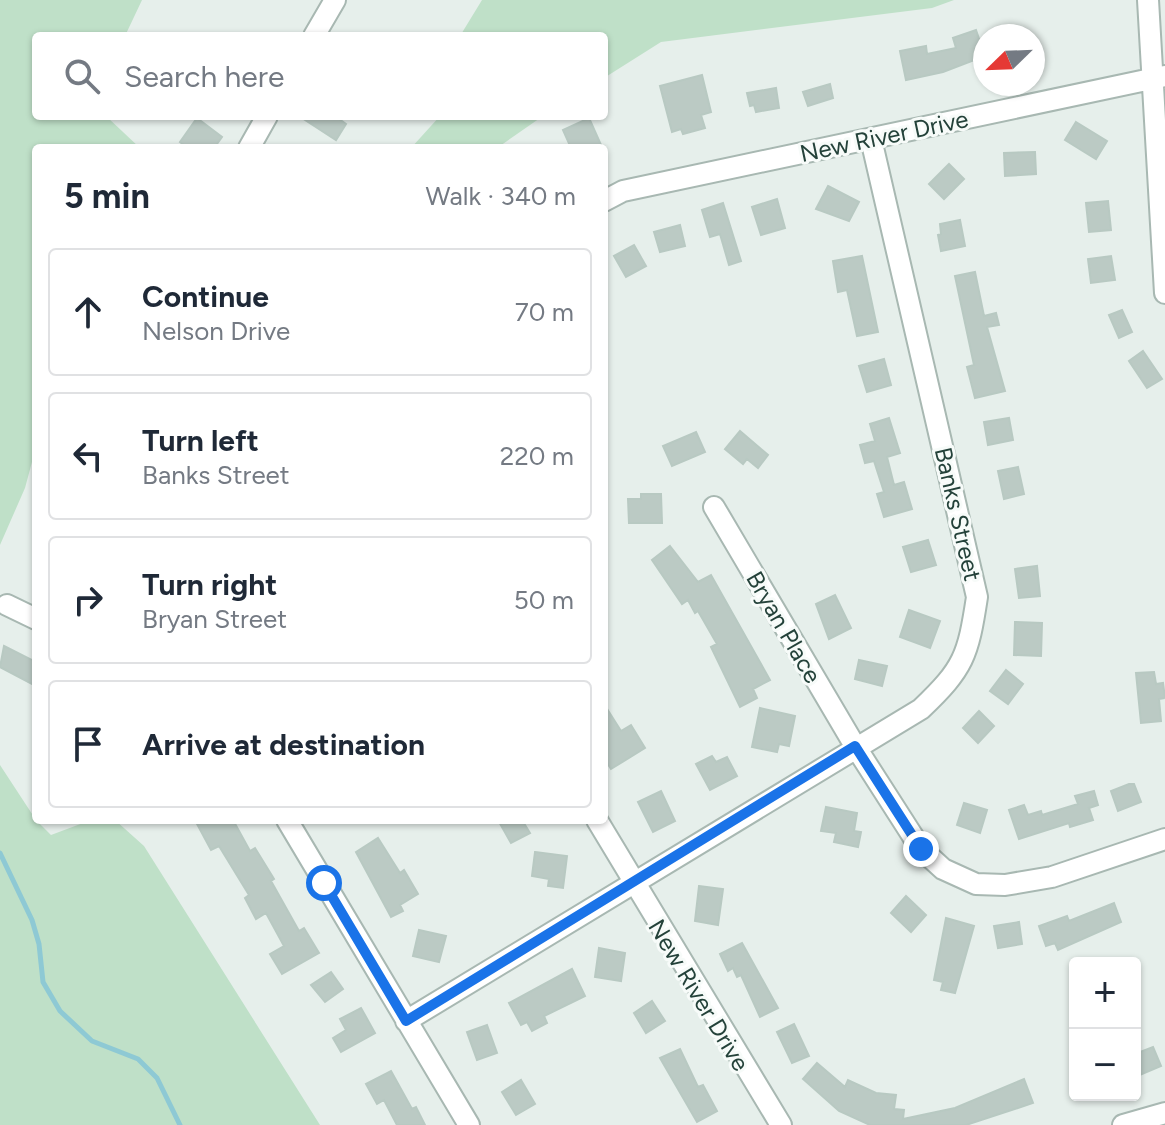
<!DOCTYPE html>
<meta charset="utf-8">
<style>
body{margin:0;font-family:Figtree,sans-serif;background:#f6f6f7;color:#1f2937}
.controls{position:absolute;right:24px;bottom:24px;display:grid;overflow:hidden;border-radius:8px;box-shadow:0 2px 6px #0004}
.controls button{width:72px;height:72px;display:grid;place-items:center;padding:0;border:0;border-bottom:2px solid #e0e1e3;background:#fff;color:#1f2937;font:40px sans-serif}
.compass{position:absolute;left:973px;top:24px;width:72px;height:72px;border-radius:50%;background:#fff;box-shadow:0 2px 6px #0004;rotate:247deg}
.stop{position:absolute;width:24px;height:24px;margin:-18px;border:6px solid #1a73e8;border-radius:50%;background:#fff}
.stop.end{background:#1a73e8;border-color:#fff;box-shadow:0 2px 8px #0008}
.list{margin:0;padding:0;list-style:none}
h2{display:flex;justify-content:space-between;align-items:center;height:104px;margin:0;padding:0 32px;font-size:34px}
h2 small{font-size:26px;font-weight:400;color:#747a83}
.list li{display:grid;grid-template-columns:52px 1fr auto;gap:24px;align-items:center;box-sizing:border-box;height:128px;margin:0 16px 16px;padding:0 16px;border:2px solid #e0e1e3;border-radius:8px}
.list b{display:block;font-size:30px;white-space:nowrap}
.list p{margin:0;font-size:26px;white-space:nowrap;color:#747a83}
.list em{font-size:26px;font-style:normal;color:#747a83}
.icon{flex:none;width:44px;height:44px;fill:none;stroke:currentColor;stroke-width:2;stroke-linecap:round;stroke-linejoin:round}
.map{position:relative;flex:none;width:1165px;height:1125px;overflow:hidden}
.search{position:absolute;background:#fff;box-shadow:0 2px 6px #0004;left:32px;top:32px;width:576px;height:88px;display:flex;align-items:center;gap:20px;box-sizing:border-box;padding:0 28px;border-radius:8px;color:#747a83;font-size:30px}
.panel{position:absolute;background:#fff;box-shadow:0 2px 6px #0004;left:32px;top:144px;width:576px;height:680px;border-radius:8px}
.map>svg:first-child{display:block}
.green{fill:#bfe0c8}
.lines{fill:none;stroke-linecap:round;stroke-linejoin:round}
.stream{stroke:#8ec9d4;stroke-width:5}
.building{fill:#bbcac4;stroke:#b8c9c2;stroke-width:2}
.minor-casing{stroke:#a8b8b2;stroke-width:24}
.minor{stroke:#fff;stroke-width:20}
.route{stroke:#1a73e8;stroke-width:10}
.labels{text-anchor:middle;dominant-baseline:central;stroke-width:6;stroke-linejoin:round;paint-order:stroke}
.street-label{font-size:24px;fill:#24423a;stroke:#f7fbf9}
</style>
<div class="map">
<svg width="1165" height="1125" viewBox="0 0 1165 1125">
<rect width="100%" height="100%" fill="#e6efeb"/>
<!-- green -->
<path class="green" d="M0 0H142L125 36H36V116H106L140 148H36V447L25 488 0 545Z
M482 0H954L932 8 661 42 604 78V36H460Z
M440 116H543L497 148H411Z
M0 765 36 820 51 835 91 820H115L144 846 320 1125H0Z"/>
<g class="lines">
<!-- stream -->
<path class="stream" d="M0 853 32 920 39 944 43 982 60 1011 92 1041 138 1059 157 1078 180 1125"/>
</g>
<!-- building -->
<path class="building" d="M976 30 985 56 943 72 906 80 900 51 926 46 927 54 956 48 953 38Z
M702 75 711 112 701 115 705 128 683 134 681 129 672 132 660 86Z
M830 84 833 98 808 106 803 92Z
M776 88 779 108 756 112 754 105 750 106 747 93Z
M299 116H335L346 124 336 140Z
M197 118 222 137 214 148H188L180 142Z
M589 118 601 145 571 148 563 130Z
M1076 122 1107 141 1096 159 1065 140Z
M1035 152 1036 174 1005 176 1004 153Z
M949 164 964 179 944 199 929 184Z
M828 186 859 202 849 221 816 209Z
M777 199 785 228 761 235 752 207Z
M1108 201 1111 230 1089 232 1086 203Z
M723 203 741 261 729 265 720 234 710 237 702 210Z
M960 220 965 246 941 251 938 235 941 234 940 224Z
M680 225 685 246 660 252 654 232Z
M634 245 646 266 626 277 614 256Z
M862 256 878 332 857 336 847 290 838 292 833 261Z
M1111 256 1115 280 1091 283 1088 259Z
M975 272 984 316 996 313 999 325 987 327 1005 391 975 398 967 367 974 365 955 276Z
M1122 310 1132 332 1119 338 1109 315Z
M1143 351 1162 379 1147 388 1129 361Z
M884 359 891 385 867 392 859 366Z
M889 418 900 453 887 457 894 485 904 482 912 509 884 517 877 494 884 492 874 461 865 463 860 445 875 441 870 424Z
M1009 418 1013 440 988 445 984 422Z
M740 431 768 455 758 468 747 459 743 464 725 449Z
M696 432 705 452 672 466 663 446Z
M1018 467 1024 494 1004 499 998 471Z
M641 494H661L662 523H629L628 499H641Z
M928 540 936 565 911 572 903 547Z
M670 546 698 582 711 575 770 680 753 689 757 698 740 707 711 647 717 644 698 611 695 613 688 600 682 604 652 560Z
M1037 566 1040 596 1019 598 1015 569Z
M835 595 851 628 829 639 816 604Z
M909 610 940 621 930 648 900 637Z
M1015 622 1042 623 1041 656 1014 655Z
M4 646 36 662V686L0 667Z
M859 660 887 666 882 686 855 679Z
M1006 670 1023 684 1008 704 990 691Z
M1154 672 1156 684 1163 683 1165 698 1159 699 1161 721 1141 723 1136 673Z
M604 704 621 731 631 725 645 748 611 769 604 758Z
M760 708 795 716 789 746 779 744 777 752 752 747Z
M979 711 994 726 978 743 963 728Z
M712 756 716 762 727 757 737 776 710 790 696 764Z
M1129 784H1134L1141 802 1118 811 1111 791Z
M661 791 675 821 653 832 638 802Z
M1094 791 1098 805 1089 808 1093 820 1070 827 1069 823 1019 839 1009 810 1024 805 1028 815 1041 811 1042 815 1078 804 1075 796Z
M964 803 987 810 980 833 957 825Z
M826 807 857 813 854 831 861 832 858 847 834 842 836 833 821 831Z
M204 820H233L250 851 255 848 274 879 271 881 299 931 304 928 319 953 282 974 270 954 284 946 266 913 256 919 245 898 249 895 219 846 211 850 197 824Z
M498 820H522L530 833 511 843Z
M378 838 400 873 404 870 418 894 400 905 403 911 391 917 356 852Z
M535 852 567 856 563 888 548 886 549 879 532 876Z
M699 886 723 889 718 925 695 921Z
M906 896 926 915 911 932 891 913Z
M1114 903 1121 922 1058 950 1055 943 1046 946 1039 926 1067 916 1069 921Z
M946 918 974 926 955 993 941 990 943 982 934 980Z
M1019 922 1022 944 998 948 994 926Z
M419 930 446 936 439 962 413 956Z
M742 943 778 1008 760 1017 741 975 737 977 733 968 728 971 720 954Z
M599 948 625 953 621 981 595 977Z
M572 969 585 996 544 1016 547 1023 532 1031 527 1022 521 1025 509 1003Z
M331 972 343 989 325 1002 311 985Z
M652 1001 665 1021 646 1033 634 1013Z
M361 1008 375 1033 341 1052 333 1038 346 1030 340 1019Z
M794 1024 809 1056 792 1063 777 1032Z
M487 1025 497 1053 477 1060 467 1032Z
M1153 1047 1161 1066 1135 1077V1054Z
M680 1049 698 1087 703 1085 717 1111 697 1122 660 1058Z
M817 1063 845 1087 848 1080 876 1093 896 1095 894 1109 904 1110 903 1119 955 1108 1024 1079 1033 1103 966 1125H870L839 1111 803 1079Z
M391 1071 412 1109 416 1107 425 1125H397L384 1100 377 1104 366 1084Z
M521 1080 535 1104 516 1115 502 1092Z"/>
<g class="lines">
<!-- minor casing -->
<g class="minor-casing">
<path id="minor" d="M1148 0 1165 293
M314 36 335 0
M249 148 267 116
M604 201 623 191 1165 76
M714 507 855 746 921 849 943 869 976 884 1005 885 1052 877 1165 839
M7 605 36 619
M287 820 469 1125
M597 820 781 1125
M406 1021 921 709C964 668 968 656 977 597L871 139
M1123 1125 1165 1113"/>
</g>
<!-- minor -->
<use href="#minor" class="minor"/>
</g>
<g class="lines">
<!-- route -->
<path class="route" d="M324 883 406 1021 855 746 921 849"/>
</g>
<g class="labels">
<!-- street labels -->
<g class="street-label">
<text transform="translate(884 136) rotate(-12)">New River Drive</text>
<text transform="translate(958 514) rotate(77)">Banks Street</text>
<text transform="translate(784 627) rotate(60)">Bryan Place</text>
<text transform="translate(699 995) rotate(59)">New River Drive</text>
</g>
</g>
</svg>
<div class="controls">
<button>+</button>
<button>−</button>
</div>
<svg class="compass" viewBox="-18 -18 36 36"><path d="M0-13l5 13h-10z" fill="#e53935"/><path d="M0 13l5-13h-10z" fill="#747a83"/></svg>
<div class="stop" style="left:324px;top:883px"></div>
<div class="stop end" style="left:921px;top:849px"></div>
<div class="search"><svg class="icon" aria-label="search" viewBox="0 0 24 24"><circle cx="10" cy="10" r="6"/><path d="M15 15l6 6"/></svg>Search here</div>
<section class="panel">
<h2>5 min<small>Walk · 340 m</small></h2>
<ul class="list">
<li><svg class="icon" aria-label="ahead" viewBox="0 0 24 24"><path d="M12 20V5M6 11l6-6 6 6"/></svg><div><b>Continue</b><p>Nelson Drive</p></div><em>70 m</em></li>
<li><svg class="icon" aria-label="left" viewBox="0 0 24 24"><path d="M17 20v-9H6M10 6l-5 5 5 5"/></svg><div><b>Turn left</b><p>Banks Street</p></div><em>220 m</em></li>
<li><svg class="icon" aria-label="right" viewBox="0 0 24 24"><path d="M7 20v-9h11M14 6l5 5-5 5"/></svg><div><b>Turn right</b><p>Bryan Street</p></div><em>50 m</em></li>
<li><svg class="icon" aria-label="arrive" viewBox="0 0 24 24"><path d="M6 21V4h12l-3 4 3 4H6"/></svg><div><b>Arrive at destination</b></div></li>
</ul>
</section>
</div>
